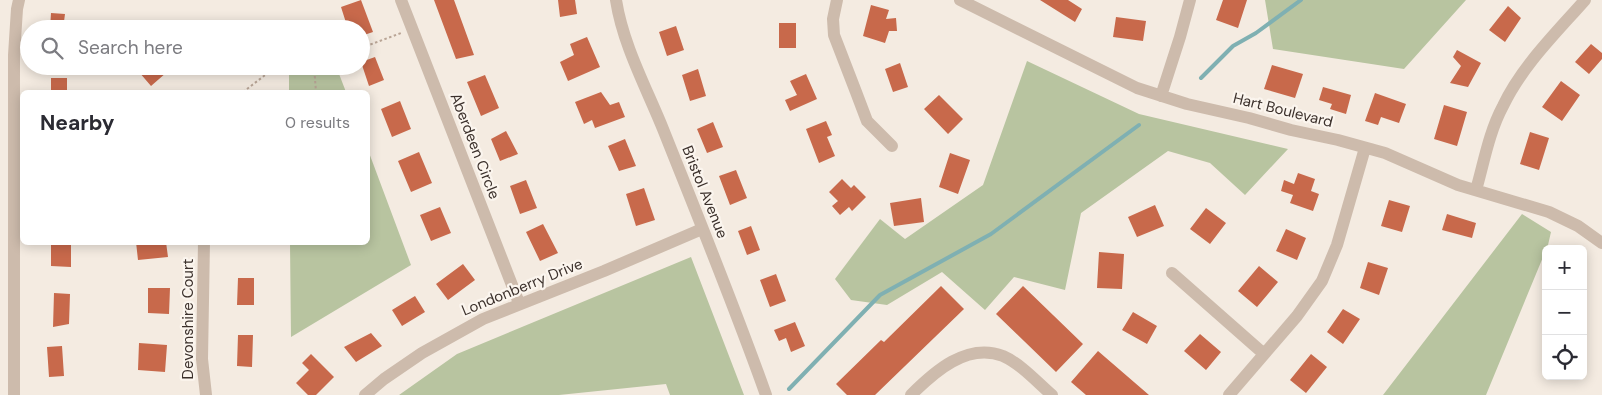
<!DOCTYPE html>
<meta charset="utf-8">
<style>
body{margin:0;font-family:"DM Sans",sans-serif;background:#f7f7f7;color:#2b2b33}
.controls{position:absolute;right:15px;bottom:15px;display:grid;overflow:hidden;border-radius:8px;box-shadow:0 2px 12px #0003}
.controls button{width:45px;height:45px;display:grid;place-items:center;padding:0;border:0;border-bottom:1px solid #e1e1e2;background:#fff;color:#2b2b33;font:25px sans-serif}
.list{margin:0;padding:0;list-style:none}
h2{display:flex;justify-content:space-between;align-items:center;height:65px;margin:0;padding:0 20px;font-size:21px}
h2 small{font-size:16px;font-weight:400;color:#7c7c81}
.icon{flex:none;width:28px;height:28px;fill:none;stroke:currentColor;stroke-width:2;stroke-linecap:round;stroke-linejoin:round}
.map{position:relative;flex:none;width:1602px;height:395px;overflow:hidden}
.search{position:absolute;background:#fff;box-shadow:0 2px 12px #0003;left:20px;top:20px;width:350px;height:55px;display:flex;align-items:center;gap:12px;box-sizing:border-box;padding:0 18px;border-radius:28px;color:#7c7c81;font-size:19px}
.panel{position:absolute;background:#fff;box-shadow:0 2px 12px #0003;left:20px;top:90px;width:350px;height:155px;border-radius:8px}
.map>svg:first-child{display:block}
.green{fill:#b8c4a0}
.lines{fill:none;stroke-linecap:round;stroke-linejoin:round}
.stream{stroke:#7fb0b2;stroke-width:4}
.building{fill:#c8694b}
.path{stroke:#b9a596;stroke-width:2;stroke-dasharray:2.5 2.5;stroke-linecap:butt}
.minor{stroke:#cdbbac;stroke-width:12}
.labels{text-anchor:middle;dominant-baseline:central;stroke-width:4.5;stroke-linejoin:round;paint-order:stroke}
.street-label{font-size:15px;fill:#3b302b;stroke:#fbf5ee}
</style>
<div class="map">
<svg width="1602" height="395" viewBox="0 0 1602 395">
<rect width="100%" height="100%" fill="#f4ebe1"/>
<!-- green -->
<path class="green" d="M1265 0H1466L1404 69 1273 49Z
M1027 61 1139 114 1288 149 1245 195 1210 163 1168 151 1081 213 1065 290 1014 277 985 310 942 272 887 305 851 300 835 279 880 219 905 239 983 185Z
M289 66H336L346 92H289Z
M368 150 411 265 291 337 290 243 368 242Z
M1522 214 1551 232 1548 245 1486 395H1383Z
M691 257 744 395H670L666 384 559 395H399L457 354Z"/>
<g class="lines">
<!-- stream -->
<path class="stream" d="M1201 78 1233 46 1256 33 1301 0
M789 389 880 295 991 234 1139 125"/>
</g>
<!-- building -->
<path class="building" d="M361 0 373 32 361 36V29H348L341 7Z
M434 0H454L474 55 456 59Z
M558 0H575L577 14 560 17Z
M1040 0H1068L1082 9 1075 22Z
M1223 0H1247L1238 28 1216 20Z
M871 5 889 10 886 19 896 18 897 31H889L885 43 863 36Z
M1508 6 1521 18 1505 42 1489 30Z
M51 13 65 14 63 29H50Z
M1116 17 1146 21 1143 41 1113 37Z
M779 23H796V48H779Z
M676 26 684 50 667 56 659 32Z
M587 37 600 67 568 81 560 62 574 55 570 44Z
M1591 44 1602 53V59L1589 74 1575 62Z
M1457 50 1481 63 1468 87 1450 83 1461 66 1453 57Z
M375 57 384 80 369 86 361 62Z
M900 63 908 87 893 92 885 69Z
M1272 65 1303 74 1295 98 1264 89Z
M146 66H174L151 86 139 72Z
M698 69 706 96 690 101 682 75Z
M806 74 817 99 790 111 785 100 797 95 790 81Z
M485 75 499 108 481 116 467 82Z
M51 78H67V92H51Z
M1561 81 1580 95 1562 121 1542 107Z
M1323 87 1351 95 1346 114 1330 109 1332 104 1319 100Z
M601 92 610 105 619 102 625 117 595 128 592 120 584 124 575 102Z
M1375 93 1406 104 1399 123 1381 117 1378 125 1365 121Z
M939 95 963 119 948 134 924 109Z
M400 101 411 129 392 137 381 109Z
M1444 105 1467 112 1457 146 1434 139Z
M826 121 832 135 827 137 835 156 819 163 806 129Z
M713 122 723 147 707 153 697 129Z
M506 131 518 154 500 161 491 139Z
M1530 132 1549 138 1539 170 1520 164Z
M625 139 636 166 619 171 608 146Z
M419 152 432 183 411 192 398 161Z
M950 153 970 160 958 194 939 187Z
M736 170 747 198 730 205 719 176Z
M1298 173 1315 179 1311 191 1319 194 1313 211 1290 203 1293 195 1281 191 1284 180 1294 184Z
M842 179 851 188 854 185 866 197 852 211 849 207 840 215 832 206 838 201 829 192Z
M526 180 537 208 520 214 510 186Z
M644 188 655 220 636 226 626 194Z
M921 198 924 222 894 226 890 203Z
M1389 200 1410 206 1402 232 1381 226Z
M1155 205 1164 226 1137 237 1128 217Z
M440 207 451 233 431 241 420 215Z
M1206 208 1226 223 1210 244 1190 229Z
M1447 214 1476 223 1472 238 1442 230Z
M543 224 558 253 540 261 526 232Z
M751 226 760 250 747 255 738 231Z
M1286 229 1306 238 1297 260 1276 251Z
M51 242H71V267L51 266Z
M136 242H166L168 257 138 260Z
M1099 252 1124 254 1122 289 1097 288Z
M1368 262 1388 268 1379 295 1360 288Z
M463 264 475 280 448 300 436 284Z
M1259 266 1278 282 1257 307 1238 291Z
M776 274 786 301 770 307 760 280Z
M238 278H254V305H237Z
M941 286 964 309 875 395H847L836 384 881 340 884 342Z
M1023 286 1083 344 1056 372 996 314Z
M148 288H170L169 314 148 313Z
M54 293 70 294 69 324 53 327Z
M415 296 425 312 402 326 392 310Z
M1343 309 1360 319 1343 344 1327 332Z
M1133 312 1157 326 1147 344 1122 330Z
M795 322 805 346 791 352 786 338 779 341 774 330Z
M371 333 382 346 356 362 344 347Z
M1200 334 1221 352 1206 370 1184 351Z
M238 335H253L252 367 237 366Z
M139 343 167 345 165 372 138 370Z
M62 346 64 376 49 377 47 347Z
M1098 351 1149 395H1086L1071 382Z
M311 354 334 377 316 395H308L296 383 309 370 302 363Z
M1311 354 1327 367 1306 393 1290 380Z"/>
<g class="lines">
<!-- path -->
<path class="path" d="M361 48 401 33
M314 66 316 92
M243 92 277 66"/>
<!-- minor -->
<path class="minor" d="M401 0 519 303
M616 0C623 45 646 87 663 129 698 217 734 305 766 395
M837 0 833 19 834 35 856 92 867 121 892 146
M960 0 1137 88 1187 104 1249 118 1291 130 1338 140 1385 153 1458 185 1549 212 1578 226 1602 243
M1161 96 1180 37 1190 0
M1476 190C1484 162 1489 132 1503 106 1522 66 1556 33 1585 0
M204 242 202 359 206 395
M1172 273 1264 354
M14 395V55L17 9 19 0
M365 395 384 379 422 353 483 319 604 271 702 229
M911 395C934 372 967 342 1003 356 1021 364 1037 382 1052 395
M1229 395 1297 316 1322 281 1337 245 1365 148"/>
</g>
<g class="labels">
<!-- street labels -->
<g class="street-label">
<text transform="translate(1283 110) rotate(14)">Hart Boulevard</text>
<text transform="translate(475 146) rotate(69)">Aberdeen Circle</text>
<text transform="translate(705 192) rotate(68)">Bristol Avenue</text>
<text transform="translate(522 287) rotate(-22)">Londonberry Drive</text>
<text transform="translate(188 319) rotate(-90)">Devonshire Court</text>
</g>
</g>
</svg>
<div class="controls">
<button>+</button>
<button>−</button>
<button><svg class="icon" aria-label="locate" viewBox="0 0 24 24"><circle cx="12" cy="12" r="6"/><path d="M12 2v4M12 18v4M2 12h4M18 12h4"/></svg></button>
</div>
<div class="search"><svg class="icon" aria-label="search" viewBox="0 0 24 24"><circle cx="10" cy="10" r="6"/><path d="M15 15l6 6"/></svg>Search here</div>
<section class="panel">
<h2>Nearby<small>0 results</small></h2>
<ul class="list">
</ul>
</section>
</div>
